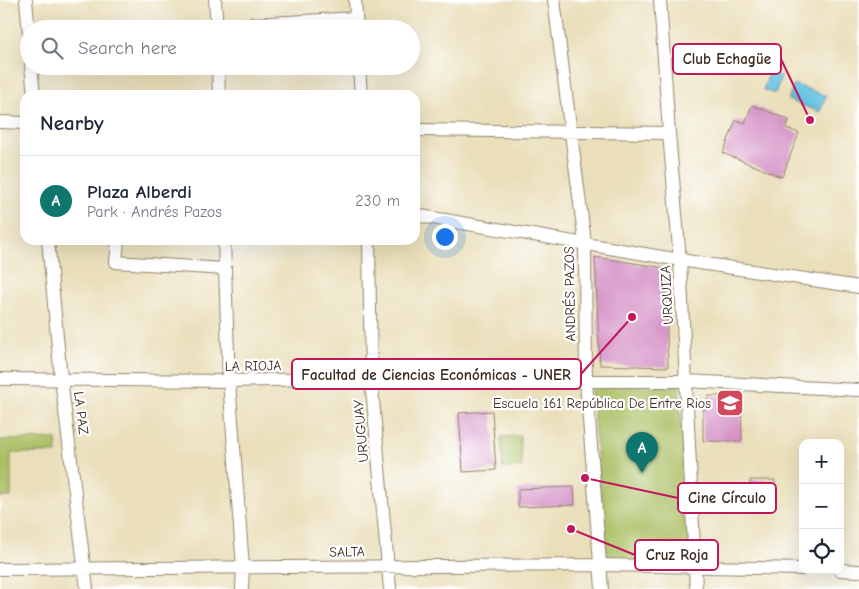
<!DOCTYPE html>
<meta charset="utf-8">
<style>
body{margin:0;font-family:"Comic Neue",sans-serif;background:#f2f2f3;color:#1f2937}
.controls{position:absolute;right:15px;bottom:15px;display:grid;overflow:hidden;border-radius:10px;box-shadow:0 5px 20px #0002}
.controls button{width:45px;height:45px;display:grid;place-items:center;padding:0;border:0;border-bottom:1px solid #e0e1e3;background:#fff;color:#1f2937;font:25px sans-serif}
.you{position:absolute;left:444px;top:236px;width:18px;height:18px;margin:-12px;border:4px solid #fff;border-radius:50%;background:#1a73e8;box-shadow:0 0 0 8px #1a73e833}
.badge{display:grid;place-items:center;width:32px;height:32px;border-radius:50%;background:#0f766e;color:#fff;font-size:16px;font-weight:700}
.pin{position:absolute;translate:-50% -41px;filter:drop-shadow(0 1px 2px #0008)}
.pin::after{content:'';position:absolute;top:26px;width:18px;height:15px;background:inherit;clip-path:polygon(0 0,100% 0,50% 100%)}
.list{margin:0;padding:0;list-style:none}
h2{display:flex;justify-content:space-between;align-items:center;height:65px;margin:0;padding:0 20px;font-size:21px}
h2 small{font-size:16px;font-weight:400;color:#747a83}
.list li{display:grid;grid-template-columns:32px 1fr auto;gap:15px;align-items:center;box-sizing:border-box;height:90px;padding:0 20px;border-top:1px solid #e0e1e3}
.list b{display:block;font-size:19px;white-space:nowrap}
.list p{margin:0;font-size:16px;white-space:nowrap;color:#747a83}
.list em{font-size:16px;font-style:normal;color:#747a83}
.icon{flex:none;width:28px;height:28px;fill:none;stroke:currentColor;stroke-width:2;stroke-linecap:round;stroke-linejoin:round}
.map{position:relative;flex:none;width:859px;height:589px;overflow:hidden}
.search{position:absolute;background:#fff;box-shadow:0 5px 20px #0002;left:20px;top:20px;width:400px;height:55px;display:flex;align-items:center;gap:12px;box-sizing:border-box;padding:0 18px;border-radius:28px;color:#747a83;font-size:19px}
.panel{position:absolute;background:#fff;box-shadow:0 5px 20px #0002;left:20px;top:90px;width:400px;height:155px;border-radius:15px}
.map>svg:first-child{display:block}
.green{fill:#aabf64;stroke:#727441}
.water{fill:#64c0e2;stroke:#507580}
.building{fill:#d694c8}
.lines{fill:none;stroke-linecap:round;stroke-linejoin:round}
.minor-casing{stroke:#92846c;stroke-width:14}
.minor{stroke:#fff;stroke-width:12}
.labels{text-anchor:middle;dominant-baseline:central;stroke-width:4.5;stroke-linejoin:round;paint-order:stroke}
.street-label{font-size:14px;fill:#3b2a1e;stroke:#fff}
.poi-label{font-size:14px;fill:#3b2a1e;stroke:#fff;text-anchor:end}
.leader{fill:none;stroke:#c2185b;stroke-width:2}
.callout-dot{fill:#c2185b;stroke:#fff;stroke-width:2}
.callout{fill:#fff;stroke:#c2185b;stroke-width:2}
.callout-label{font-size:15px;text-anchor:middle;font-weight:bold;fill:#3b2a1e}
</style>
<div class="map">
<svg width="859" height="589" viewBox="0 0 859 589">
<rect width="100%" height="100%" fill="#fff"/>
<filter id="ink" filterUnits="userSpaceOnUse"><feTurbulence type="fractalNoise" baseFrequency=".02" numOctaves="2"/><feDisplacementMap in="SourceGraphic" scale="10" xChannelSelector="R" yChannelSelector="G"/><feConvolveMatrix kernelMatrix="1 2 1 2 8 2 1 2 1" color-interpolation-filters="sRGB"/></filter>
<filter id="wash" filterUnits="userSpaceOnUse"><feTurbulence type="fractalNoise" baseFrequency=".0096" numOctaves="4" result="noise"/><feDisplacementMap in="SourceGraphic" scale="20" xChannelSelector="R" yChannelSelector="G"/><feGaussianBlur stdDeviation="1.12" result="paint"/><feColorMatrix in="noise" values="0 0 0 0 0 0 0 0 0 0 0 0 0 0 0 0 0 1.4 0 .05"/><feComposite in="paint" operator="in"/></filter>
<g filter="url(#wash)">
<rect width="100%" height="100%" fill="#eadfba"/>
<!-- green -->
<path class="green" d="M591 386H679L690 559 607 561Z
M520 436 522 467 503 468 501 437Z
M56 439 57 453H11V497H0V440Z"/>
<!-- water -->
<path class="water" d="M769 73 781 77 775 94 763 90Z
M794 84 826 96 820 112 788 100Z"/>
<g id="blocks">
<!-- building -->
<path class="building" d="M752 105 789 120 786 128 799 133 782 177 723 153 736 120 745 123Z
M595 257 665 268 668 367 600 365Z
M708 396H741L742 441H703V409H708Z
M492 411 496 470 463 472 459 413Z
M750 480H775L774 509H750Z
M574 487 575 505 518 507V489Z"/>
</g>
</g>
<g filter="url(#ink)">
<use href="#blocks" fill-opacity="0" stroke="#92846c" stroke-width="1"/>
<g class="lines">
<!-- minor casing -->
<g class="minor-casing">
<path id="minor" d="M26 0 29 34
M215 0 217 29
M355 0 357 29
M554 0 585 243 586 381 602 589
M660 0 669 133 680 260 696 589
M217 26 356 18
M31 66 34 95
M218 66 219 95
M359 66 361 95
M0 122 25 123
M415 130 669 133
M415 215 680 260 859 287
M48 240 61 379 87 589
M118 240 116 262 225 269
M224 240 229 381 243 568 242 589
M369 240 371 378 390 589
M0 379 229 381 371 378 586 381H686L859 390
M0 569 601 565 803 569
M840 570 859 571"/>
</g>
<!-- minor -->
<use href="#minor" class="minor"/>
</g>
</g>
<!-- icons -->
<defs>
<g id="school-square" transform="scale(1.4375)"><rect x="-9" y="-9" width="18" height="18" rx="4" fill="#d1495b" stroke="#fff"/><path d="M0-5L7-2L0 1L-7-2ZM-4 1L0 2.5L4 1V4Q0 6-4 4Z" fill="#fff"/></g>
</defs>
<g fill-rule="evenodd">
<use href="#school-square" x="730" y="403"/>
</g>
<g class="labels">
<!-- street labels -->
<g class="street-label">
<text transform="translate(570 294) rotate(-91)">ANDRÉS PAZOS</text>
<text transform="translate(667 295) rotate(-93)">URQUIZA</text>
<text transform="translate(253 366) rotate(-1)">LA RIOJA</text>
<text transform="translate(81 413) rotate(83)">LA PAZ</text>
<text transform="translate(361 431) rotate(-95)">URUGUAY</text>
<text transform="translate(347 552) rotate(-1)">SALTA</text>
</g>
<!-- poi labels -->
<g class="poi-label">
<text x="711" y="403">Escuela 161 República De Entre Rios</text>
</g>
</g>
<!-- callouts -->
<path class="leader" d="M810 120L781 59M632 317L581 374M585 478L678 498M571 529L635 555"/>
<g class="callout-dot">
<circle cx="810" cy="120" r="5"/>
<circle cx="632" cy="317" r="5"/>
<circle cx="585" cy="478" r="5"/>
<circle cx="571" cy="529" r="5"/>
</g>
<g class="callout">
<rect x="673" y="44" width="108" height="30" rx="5"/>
<rect x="292" y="359" width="289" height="30" rx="5"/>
<rect x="678" y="483" width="98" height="30" rx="5"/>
<rect x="635" y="540" width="83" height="30" rx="5"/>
</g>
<g class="callout-label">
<text x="727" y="64">Club Echagüe</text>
<text x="436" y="380">Facultad de Ciencias Económicas - UNER</text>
<text x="727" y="503">Cine Círculo</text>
<text x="677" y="560">Cruz Roja</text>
</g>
</svg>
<div class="controls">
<button>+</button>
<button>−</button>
<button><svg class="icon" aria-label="locate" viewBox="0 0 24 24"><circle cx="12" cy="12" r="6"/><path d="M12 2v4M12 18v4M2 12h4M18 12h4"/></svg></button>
</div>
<div class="you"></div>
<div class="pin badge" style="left:642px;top:473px">A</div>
<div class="search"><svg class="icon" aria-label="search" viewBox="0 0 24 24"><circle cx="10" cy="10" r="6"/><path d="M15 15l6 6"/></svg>Search here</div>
<section class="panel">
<h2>Nearby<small></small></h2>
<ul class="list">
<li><span class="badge">A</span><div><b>Plaza Alberdi</b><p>Park · Andrés Pazos</p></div><em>230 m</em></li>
</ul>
</section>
</div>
